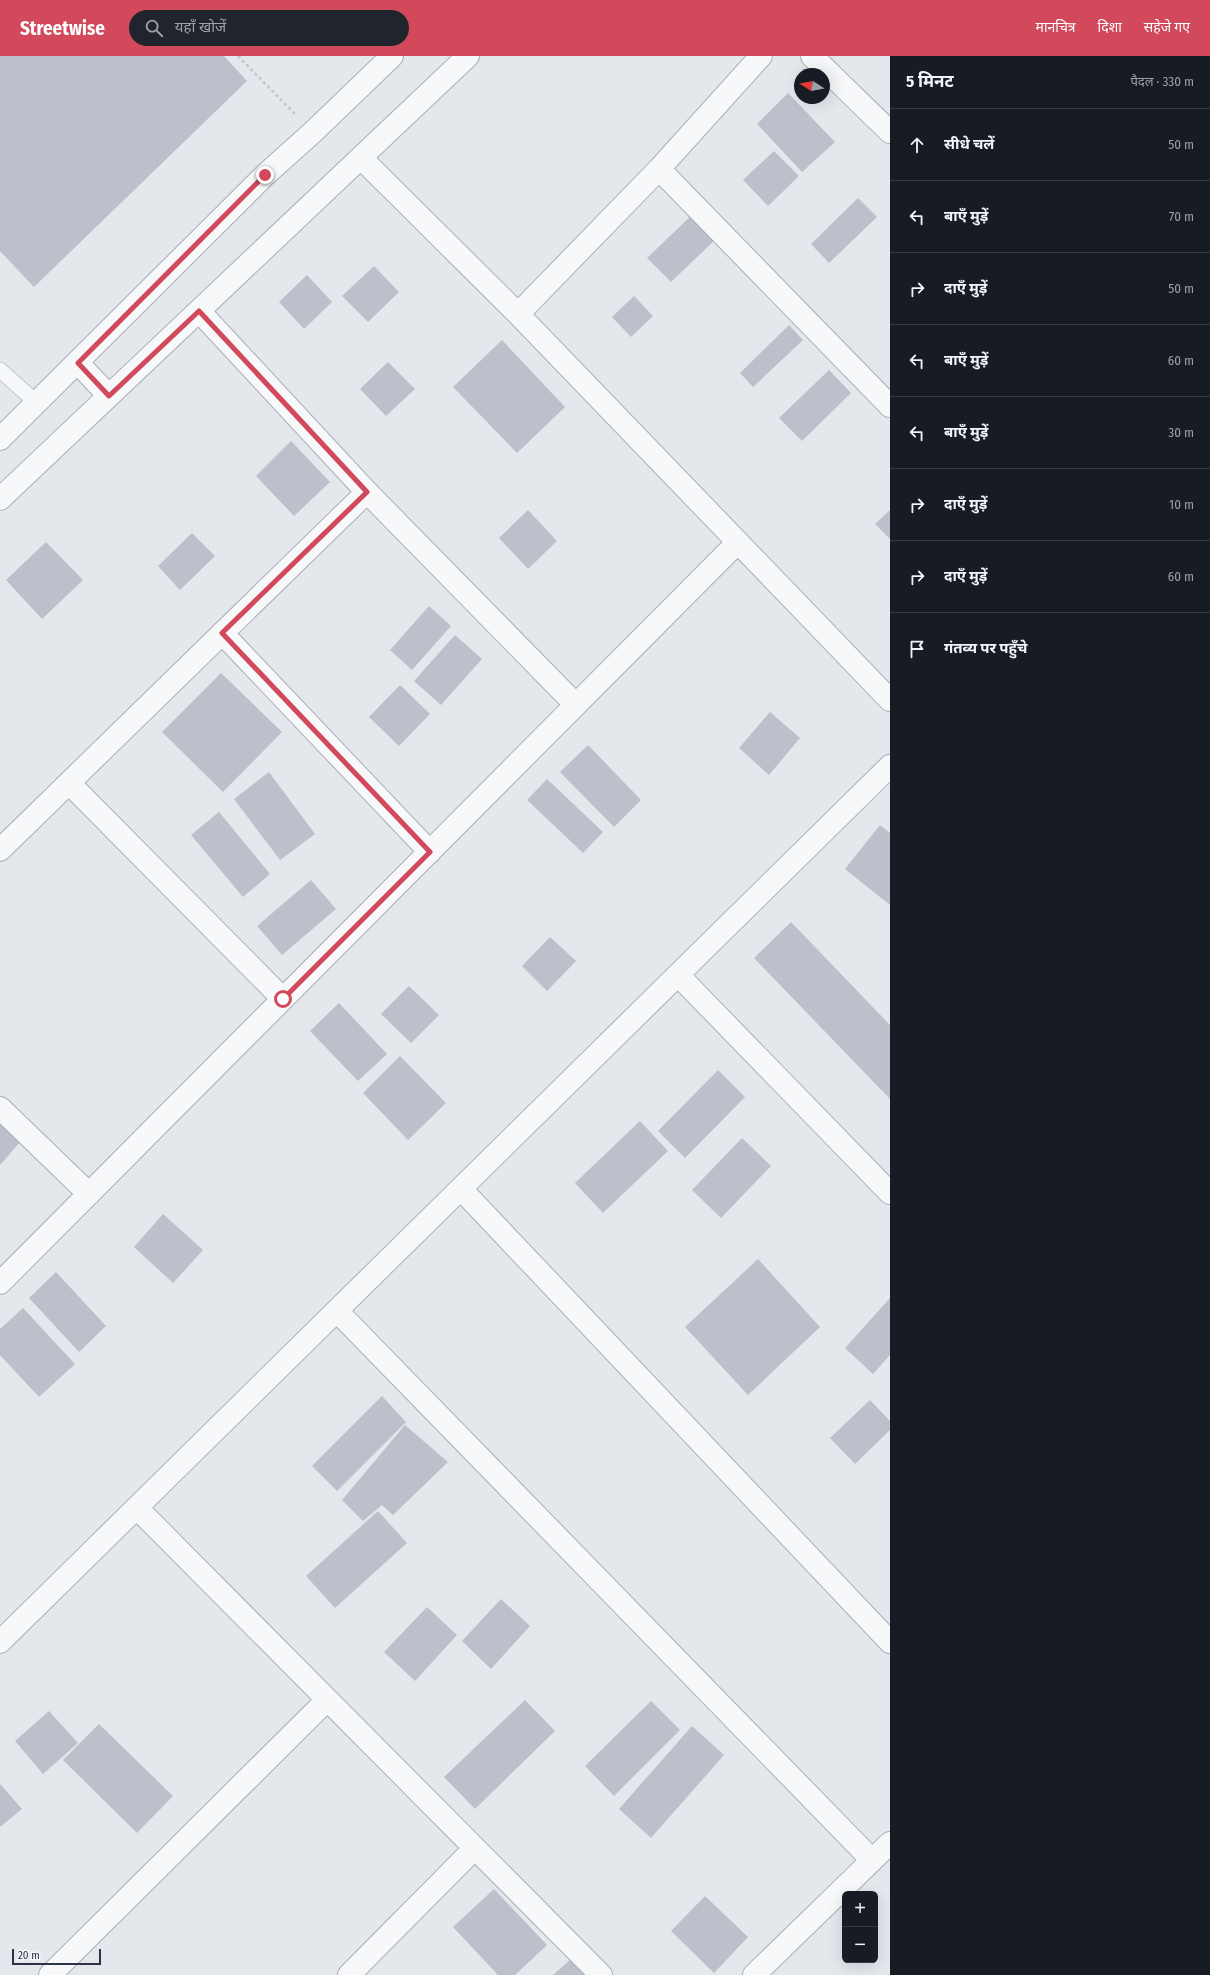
<!DOCTYPE html>
<html lang="hi">
<meta charset="utf-8">
<style>
body{margin:0;font-family:"Fira Sans Condensed","Noto Sans Devanagari",sans-serif;background:#20242c;color:#f1f3f6}
.controls{position:absolute;right:12px;bottom:12px;display:grid;overflow:hidden;border-radius:6px;box-shadow:0 4px 16px #0002}
.controls button{width:36px;height:36px;display:grid;place-items:center;padding:0;border:0;border-bottom:1px solid #363941;background:#171b24;color:#f1f3f6;font:20px sans-serif}
.compass{position:absolute;left:794px;top:12px;width:36px;height:36px;border-radius:50%;background:#171b24;box-shadow:0 4px 16px #0002;rotate:281deg}
.scale{position:absolute;left:12px;bottom:10px;width:89px;box-sizing:border-box;padding-left:4px;border:2px solid #2b3445;border-top:0;font-size:11px;line-height:14px;white-space:nowrap;color:#2b3445;-webkit-text-stroke:3px #f4f6f9;paint-order:stroke}
.stop{position:absolute;width:12px;height:12px;margin:-9px;border:3px solid #d1495b;border-radius:50%;background:#fff}
.stop.end{background:#d1495b;border-color:#fff;box-shadow:0 1px 4px #0008}
.list{margin:0;padding:0;list-style:none}
h2{display:flex;justify-content:space-between;align-items:center;height:52px;margin:0;padding:0 16px;font-size:17px}
h2 small{font-size:13px;font-weight:400;color:#9ea1a6}
.list li{display:grid;grid-template-columns:26px 1fr auto;gap:12px;align-items:center;box-sizing:border-box;height:72px;padding:0 16px;border-top:1px solid #363941}
.list b{display:block;font-size:15px;white-space:nowrap}
.list em{font-size:13px;font-style:normal;color:#9ea1a6}
.icon{flex:none;width:22px;height:22px;fill:none;stroke:currentColor;stroke-width:2;stroke-linecap:round;stroke-linejoin:round}
.map{position:relative;flex:none;width:890px;height:1919px;overflow:hidden}
header{display:flex;align-items:center;gap:24px;box-sizing:border-box;height:56px;padding:0 20px;background:#d1495b;color:#fff}
header strong{font-size:19px}
nav{display:flex;gap:22px;margin-inline-start:auto;font-size:14px}
.search{width:280px;height:36px;background:#20242c;display:flex;align-items:center;gap:10px;box-sizing:border-box;padding:0 14px;border-radius:22px;color:#9ea1a6;font-size:15px}
main{display:flex}
aside{flex:1;background:#171b24}
.map>svg:first-child{display:block}
.building{fill:#bbc0ca}
.lines{fill:none;stroke-linecap:round;stroke-linejoin:round}
.service-casing{stroke:#a9aeb7;stroke-width:16}
.minor-casing{stroke:#a9aeb7;stroke-width:24}
.path{stroke:#c2c5cb;stroke-width:2.5;stroke-dasharray:3 3;stroke-linecap:butt}
.service{stroke:#f7f8fa;stroke-width:15}
.minor{stroke:#f7f8fa;stroke-width:22}
.route{stroke:#d1495b;stroke-width:5}
</style>
<header>
<strong>Streetwise</strong>
<div class="search"><svg class="icon" aria-label="search" viewBox="0 0 24 24"><circle cx="10" cy="10" r="6"/><path d="M15 15l6 6"/></svg>यहाँ खोजें</div>
<nav><a>मानचित्र</a><a>दिशा</a><a>सहेजे गए</a></nav>
</header>
<main>
<div class="map">
<svg width="890" height="1919" viewBox="0 0 890 1919">
<rect width="100%" height="100%" fill="#e4e7ec"/>
<!-- building -->
<path class="building" d="M0 0H224L247 25 34 231 0 195Z
M788 37 835 86 802 116 757 68Z
M774 95 799 120 768 150 743 124Z
M858 142 877 161 829 207 811 188Z
M693 158 717 182 671 226 647 202Z
M374 210 399 236 368 266 342 240Z
M307 219 332 246 304 273 279 246Z
M634 240 653 260 631 281 612 261Z
M789 269 803 284 753 331 740 317Z
M502 284 565 351 517 397 453 331Z
M388 306 415 333 386 360 360 333Z
M829 314 851 337 802 385 779 362Z
M291 385 330 426 294 460 256 420Z
M528 454 557 485 528 513 499 482Z
M890 454V483L875 468Z
M192 477 215 500 180 534 158 510Z
M46 486 83 524 42 563 6 524Z
M429 550 451 570 412 614 390 594Z
M455 579 482 603 441 649 414 625Z
M221 617 282 676 223 736 162 676Z
M400 629 430 658 399 690 369 661Z
M770 656 800 682 769 719 739 692Z
M588 689 641 744 614 771 560 716Z
M269 716 315 778 280 804 234 743Z
M547 723 603 776 583 797 527 744Z
M219 756 270 818 243 841 191 779Z
M880 769 890 777V849L845 813Z
M311 824 336 853 282 899 257 870Z
M791 866 890 969V1043L754 902Z
M550 881 576 905 547 935 522 910Z
M409 930 439 959 411 987 381 958Z
M339 947 387 998 358 1025 310 975Z
M400 1000 446 1047 408 1084 363 1037Z
M718 1014 745 1041 685 1102 658 1075Z
M640 1065 668 1095 603 1157 575 1127Z
M0 1067 21 1085 0 1109Z
M742 1082 771 1110 721 1162 692 1134Z
M163 1158 203 1194 173 1227 134 1191Z
M758 1203 820 1271 748 1339 685 1271Z
M56 1216 106 1270 79 1296 29 1242Z
M890 1242V1299L873 1318 845 1292Z
M23 1252 75 1308 39 1341 0 1299V1273Z
M382 1340 406 1366 337 1435 312 1410Z
M870 1344 890 1365V1374L855 1408 830 1382Z
M405 1369 448 1406 393 1459 382 1449 363 1465 342 1444Z
M378 1455 407 1487 335 1552 306 1520Z
M501 1543 530 1570 491 1613 462 1585Z
M427 1551 457 1579 415 1625 384 1596Z
M525 1644 555 1675 475 1753 444 1721Z
M651 1645 680 1674 614 1740 585 1710Z
M49 1655 78 1687 43 1718 15 1685Z
M99 1668 173 1740 137 1777 63 1704Z
M692 1670 724 1699 651 1782 619 1753Z
M0 1728 22 1753 0 1771Z
M494 1833 547 1889 515 1919H498L453 1871Z
M705 1840 748 1881 714 1917 671 1875Z
M571 1903 586 1919H553Z"/>
<g class="lines">
<!-- service casing -->
<g class="service-casing">
<path id="service" d="M0 314 37 347"/>
</g>
<!-- minor casing -->
<g class="minor-casing">
<path id="minor" d="M812 0 890 76
M361 102 518 258 890 644
M659 113 890 350
M199 255 367 436 576 649
M518 258 659 113 761 0
M78 307 109 340
M0 383 265 119 313 76 392 0
M0 443 468 0
M222 577 430 796
M69 727 283 943
M0 794 367 436
M678 919 890 1137
M0 1052 89 1138
M461 1133 890 1586
M0 1227 738 486
M337 1255 872 1804
M137 1452 601 1919
M0 1586 890 710
M50 1919 327 1644
M349 1919 475 1792
M754 1919 890 1787"/>
</g>
<!-- path -->
<path class="path" d="M238 0 295 58"/>
<!-- service -->
<use href="#service" class="service"/>
<!-- minor -->
<use href="#minor" class="minor"/>
</g>
<g class="lines">
<!-- route -->
<path class="route" d="M265 119 78 307 109 340 199 255 367 436 222 577 430 796 283 943"/>
</g>
</svg>
<div class="controls">
<button>+</button>
<button>−</button>
</div>
<svg class="compass" viewBox="-18 -18 36 36"><path d="M0-13l5 13h-10z" fill="#e53935"/><path d="M0 13l5-13h-10z" fill="#9ea1a6"/></svg>
<div class="scale">20 m</div>
<div class="stop" style="left:283px;top:943px"></div>
<div class="stop end" style="left:265px;top:119px"></div>
</div>
<aside>
<h2>5 मिनट<small>पैदल · 330 m</small></h2>
<ul class="list">
<li><svg class="icon" aria-label="ahead" viewBox="0 0 24 24"><path d="M12 20V5M6 11l6-6 6 6"/></svg><div><b>सीधे चलें</b></div><em>50 m</em></li>
<li><svg class="icon" aria-label="left" viewBox="0 0 24 24"><path d="M17 20v-9H6M10 6l-5 5 5 5"/></svg><div><b>बाएँ मुड़ें</b></div><em>70 m</em></li>
<li><svg class="icon" aria-label="right" viewBox="0 0 24 24"><path d="M7 20v-9h11M14 6l5 5-5 5"/></svg><div><b>दाएँ मुड़ें</b></div><em>50 m</em></li>
<li><svg class="icon" aria-label="left" viewBox="0 0 24 24"><path d="M17 20v-9H6M10 6l-5 5 5 5"/></svg><div><b>बाएँ मुड़ें</b></div><em>60 m</em></li>
<li><svg class="icon" aria-label="left" viewBox="0 0 24 24"><path d="M17 20v-9H6M10 6l-5 5 5 5"/></svg><div><b>बाएँ मुड़ें</b></div><em>30 m</em></li>
<li><svg class="icon" aria-label="right" viewBox="0 0 24 24"><path d="M7 20v-9h11M14 6l5 5-5 5"/></svg><div><b>दाएँ मुड़ें</b></div><em>10 m</em></li>
<li><svg class="icon" aria-label="right" viewBox="0 0 24 24"><path d="M7 20v-9h11M14 6l5 5-5 5"/></svg><div><b>दाएँ मुड़ें</b></div><em>60 m</em></li>
<li><svg class="icon" aria-label="arrive" viewBox="0 0 24 24"><path d="M6 21V4h12l-3 4 3 4H6"/></svg><div><b>गंतव्य पर पहुँचे</b></div></li>
</ul>
</aside>
</main>
